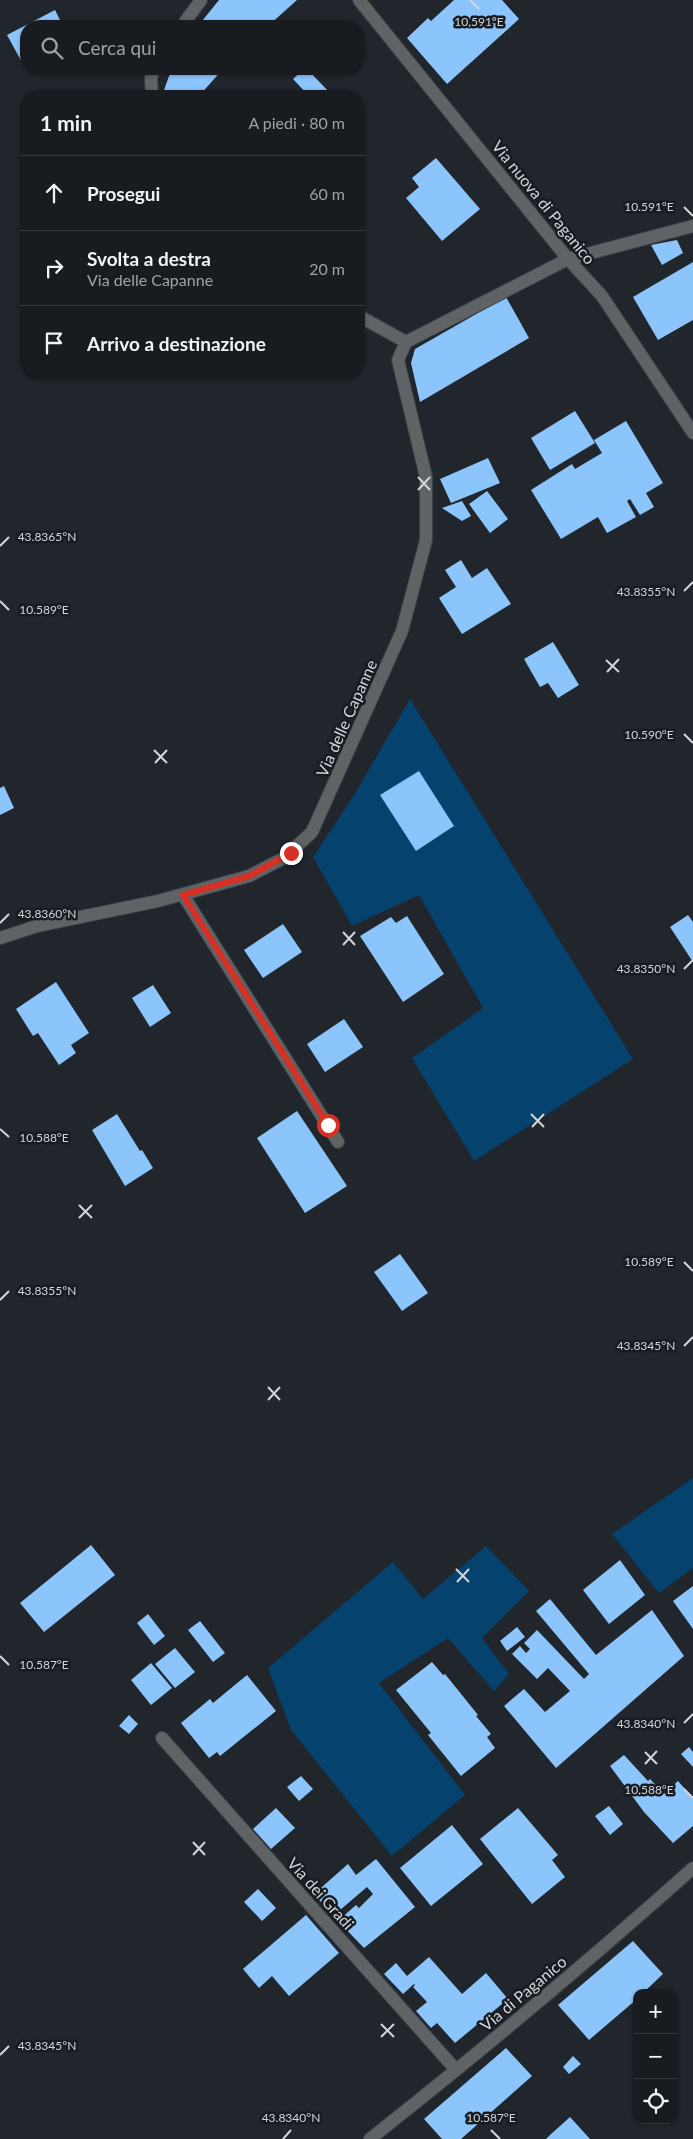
<!DOCTYPE html>
<html lang="it">
<meta charset="utf-8">
<style>
body{margin:0;font-family:Lato,sans-serif;background:#25292e;color:#f1f3f6}
.controls{position:absolute;right:15px;bottom:15px;display:grid;overflow:hidden;border-radius:10px;box-shadow:0 1px 4px #0004}
.controls button{width:45px;height:45px;display:grid;place-items:center;padding:0;border:0;border-bottom:1px solid #363a3f;background:#181c21;color:#f1f3f6;font:25px sans-serif}
.stop{position:absolute;width:15px;height:15px;margin:-11px;border:4px solid #d93025;border-radius:50%;background:#fff}
.stop.end{background:#d93025;border-color:#fff;box-shadow:0 1px 5px #0008}
.list{margin:0;padding:0;list-style:none}
h2{display:flex;justify-content:space-between;align-items:center;height:65px;margin:0;padding:0 20px;font-size:21px}
h2 small{font-size:16px;font-weight:400;color:#9fa1a5}
.list li{display:grid;grid-template-columns:32px 1fr auto;gap:15px;align-items:center;box-sizing:border-box;height:75px;padding:0 20px;border-top:1px solid #363a3f}
.list b{display:block;font-size:19px;white-space:nowrap}
.list p{margin:0;font-size:16px;white-space:nowrap;color:#9fa1a5}
.list em{font-size:16px;font-style:normal;color:#9fa1a5}
.icon{flex:none;width:28px;height:28px;fill:none;stroke:currentColor;stroke-width:2;stroke-linecap:round;stroke-linejoin:round}
.map{position:relative;flex:none;width:693px;height:2139px;overflow:hidden}
.search{position:absolute;background:#181c21;box-shadow:0 1px 4px #0004;left:20px;top:20px;width:345px;height:55px;display:flex;align-items:center;gap:12px;box-sizing:border-box;padding:0 18px;border-radius:20px;color:#9fa1a5;font-size:19px}
.panel{position:absolute;background:#181c21;box-shadow:0 1px 4px #0004;left:20px;top:90px;width:345px;height:290px;border-radius:20px}
.map>svg:first-child{display:block}
.green{fill:#06426e}
.building{fill:#8cc5fb}
.lines{fill:none;stroke-linecap:round;stroke-linejoin:round}
.service-casing{stroke:#3c4248;stroke-width:14}
.minor-casing{stroke:#3c4248;stroke-width:14}
.service{stroke:#5f6366;stroke-width:12}
.minor{stroke:#5f6366;stroke-width:12}
.route{stroke:#d93025;stroke-width:6}
.ticks{fill:none;stroke:#d2d6da;stroke-width:2}
.labels{text-anchor:middle;dominant-baseline:central;stroke-width:5;stroke-linejoin:round;paint-order:stroke}
.street-label{font-size:16px;fill:#d2d6da;stroke:#161c22}
.ticks-label{font-size:12px;text-anchor:middle;fill:#d2d6da;stroke:#161c22;stroke-width:5;stroke-linejoin:round;paint-order:stroke}
</style>
<div class="map">
<svg width="693" height="2139" viewBox="0 0 693 2139">
<rect width="100%" height="100%" fill="#20262c"/>
<!-- green -->
<path class="green" d="M410 699 633 1059 474 1161 412 1058 483 1008 419 895 352 926 313 857 354 795Z
M693 1478V1568L659 1593 612 1534Z
M486 1546 529 1591 482 1638 509 1674 494 1691 448 1638 379 1683 465 1795 392 1856 291 1730 268 1668 393 1562 423 1599Z"/>
<!-- building -->
<path class="building" d="M219 0H297L268 26H198Z
M454 0H502L519 19 447 84 407 38 428 18 431 21Z
M55 10 63 26H26V65L24 66 7 35Z
M176 69H223L199 96H162L169 76Z
M304 69H307L332 95 330 96H309L293 79Z
M436 158 480 209 442 241 406 198 419 187 412 178Z
M677 240 683 253 662 265 651 245Z
M693 262V320L658 340 633 297Z
M506 297 529 338 420 402 411 363 415 349Z
M575 411 595 443 550 470 531 438Z
M626 421 663 483 646 493 654 507 640 515 630 499 627 501 636 517 607 533 598 517 561 539 531 490 572 464 575 469 602 453 594 440Z
M488 458 500 483 451 503 440 479Z
M487 491 508 519 490 533 469 504Z
M462 501 471 516 462 521 442 508Z
M461 560 472 578 487 568 511 604 462 634 439 598 456 587 445 570Z
M553 642 579 685 558 698 548 683 540 687 524 659Z
M419 771 454 826 416 851 380 795Z
M4 786 14 808 0 815V788Z
M688 915 693 922V962L670 927Z
M407 916 444 974 403 1002 360 936 391 917 396 923Z
M283 924 302 952 263 978 244 950Z
M56 982 89 1033 71 1045 76 1053 59 1065 38 1033 33 1036 16 1009Z
M153 985 171 1013 150 1027 132 998Z
M344 1019 363 1047 325 1072 307 1044Z
M297 1111 347 1186 305 1213 257 1138Z
M117 1114 140 1151 142 1150 153 1168 125 1186 92 1130Z
M400 1254 428 1293 402 1311 374 1272Z
M91 1545 115 1575 44 1632 20 1603Z
M620 1560 645 1595 609 1624 583 1590Z
M693 1586V1629L673 1601Z
M550 1599 596 1655 652 1610 684 1656 556 1768 504 1706 524 1689 545 1712 570 1691 548 1668 537 1679 512 1654 520 1646 526 1653 530 1649 524 1643 537 1630 584 1679 589 1674 536 1611Z
M148 1614 165 1636 154 1645 137 1623Z
M200 1621 225 1653 213 1662 188 1630Z
M517 1627 525 1637 507 1651 500 1641Z
M175 1648 195 1672 175 1688 155 1664Z
M432 1662 443 1675 445 1674 478 1715 476 1716 491 1734 487 1737 495 1748 461 1776 428 1735 431 1733 396 1690Z
M151 1663 172 1688 151 1705 131 1680Z
M247 1675 276 1711 220 1756 217 1752 209 1758 181 1723 210 1699 213 1703Z
M129 1715 138 1724 129 1734 119 1726Z
M689 1747 693 1752V1767L681 1754Z
M624 1755 648 1781 650 1779 664 1794 678 1781 693 1798V1826L673 1843 644 1812 610 1766Z
M301 1776 313 1789 299 1801 287 1787Z
M609 1806 623 1824 610 1835 595 1816Z
M276 1808 295 1828 271 1849 253 1829Z
M518 1808 558 1855 552 1860 565 1877 532 1904 480 1839Z
M452 1825 483 1864 431 1906 400 1868Z
M376 1859 415 1907 364 1948 338 1921 356 1905 359 1908 373 1894 367 1887 333 1916 314 1894 348 1864 356 1875Z
M258 1889 276 1908 262 1921 244 1902Z
M306 1915 339 1953 289 1996 272 1976 259 1988 243 1969Z
M633 1941 663 1974 643 1993H637V1999L589 2040 558 2005Z
M429 1957 462 1994 486 1973 508 1999 455 2043 437 2023 431 2028 416 2011 427 2002 413 1987 415 1985 414 1984 403 1994 384 1974 396 1963 407 1976Z
M506 2048 532 2076 461 2139H442L424 2119Z
M573 2056 581 2064 569 2074 563 2067Z
M570 2117 590 2139H546L550 2135Z"/>
<g class="lines">
<!-- service casing -->
<g class="service-casing">
<path id="service" d="M568 259 693 226"/>
</g>
<!-- minor casing -->
<g class="minor-casing">
<path id="minor" d="M359 0 568 259 602 296 693 433
M182 26 201 0
M152 96 151 78 154 69
M406 342 568 259
M183 895 338 1142
M0 938 37 926 158 901 249 876 284 858 312 832 402 631 426 540V477L398 360 406 342 359 316
M162 1738 456 2070
M370 2139C480 2052 588 1962 693 1868"/>
</g>
<!-- service -->
<use href="#service" class="service"/>
<!-- minor -->
<use href="#minor" class="minor"/>
</g>
<g class="lines">
<!-- route -->
<path class="route" d="M291 853 249 876 183 895 328 1125"/>
</g>
<!-- ticks -->
<path class="ticks" d="M470 0 479 9M684 207 693 216M418 477 430 490M418 490 430 477M0 546 9 537M684 591 693 582M0 601 9 610M606 660 619 672M607 672 619 659M684 734 693 743M154 750 167 763M155 763 167 750M0 923 9 914M343 932 355 945M343 945 355 932M684 969 693 960M531 1114 544 1127M532 1127 544 1114M0 1129 9 1137M79 1205 92 1218M79 1218 92 1205M684 1262 693 1271M0 1300 9 1291M684 1346 693 1337M268 1387 280 1400M268 1400 280 1387M456 1569 469 1582M457 1582 469 1569M0 1656 9 1665M684 1723 693 1714M645 1752 657 1764M645 1764 657 1751M684 1789 693 1798M193 1842 205 1855M193 1855 205 1842M381 2024 394 2037M381 2037 394 2024M0 2055 9 2046M491 2130 500 2139M283 2139 291 2130"/>
<g class="labels">
<!-- street labels -->
<g class="street-label">
<text transform="translate(544 202) rotate(51)">Via nuova di Paganico</text>
<text transform="translate(346 718) rotate(-66)">Via delle Capanne</text>
<text transform="translate(321 1893) rotate(48)">Via dei Gradi</text>
<text transform="translate(523 1993) rotate(-40)">Via di Paganico</text>
</g>
</g>
<g class="ticks-label">
<text x="479" y="26">10.591°E</text>
<text x="649" y="211">10.591°E</text>
<text x="47" y="541">43.8365°N</text>
<text x="646" y="596">43.8355°N</text>
<text x="44" y="614">10.589°E</text>
<text x="649" y="739">10.590°E</text>
<text x="47" y="918">43.8360°N</text>
<text x="646" y="973">43.8350°N</text>
<text x="44" y="1142">10.588°E</text>
<text x="649" y="1266">10.589°E</text>
<text x="47" y="1295">43.8355°N</text>
<text x="646" y="1350">43.8345°N</text>
<text x="44" y="1669">10.587°E</text>
<text x="646" y="1728">43.8340°N</text>
<text x="649" y="1794">10.588°E</text>
<text x="47" y="2050">43.8345°N</text>
<text x="291" y="2122">43.8340°N</text>
<text x="491" y="2122">10.587°E</text>
</g>
</svg>
<div class="controls">
<button>+</button>
<button>−</button>
<button><svg class="icon" aria-label="locate" viewBox="0 0 24 24"><circle cx="12" cy="12" r="6"/><path d="M12 2v4M12 18v4M2 12h4M18 12h4"/></svg></button>
</div>
<div class="stop" style="left:328px;top:1125px"></div>
<div class="stop end" style="left:291px;top:853px"></div>
<div class="search"><svg class="icon" aria-label="search" viewBox="0 0 24 24"><circle cx="10" cy="10" r="6"/><path d="M15 15l6 6"/></svg>Cerca qui</div>
<section class="panel">
<h2>1 min<small>A piedi · 80 m</small></h2>
<ul class="list">
<li><svg class="icon" aria-label="ahead" viewBox="0 0 24 24"><path d="M12 20V5M6 11l6-6 6 6"/></svg><div><b>Prosegui</b></div><em>60 m</em></li>
<li><svg class="icon" aria-label="right" viewBox="0 0 24 24"><path d="M7 20v-9h11M14 6l5 5-5 5"/></svg><div><b>Svolta a destra</b><p>Via delle Capanne</p></div><em>20 m</em></li>
<li><svg class="icon" aria-label="arrive" viewBox="0 0 24 24"><path d="M6 21V4h12l-3 4 3 4H6"/></svg><div><b>Arrivo a destinazione</b></div></li>
</ul>
</section>
</div>
